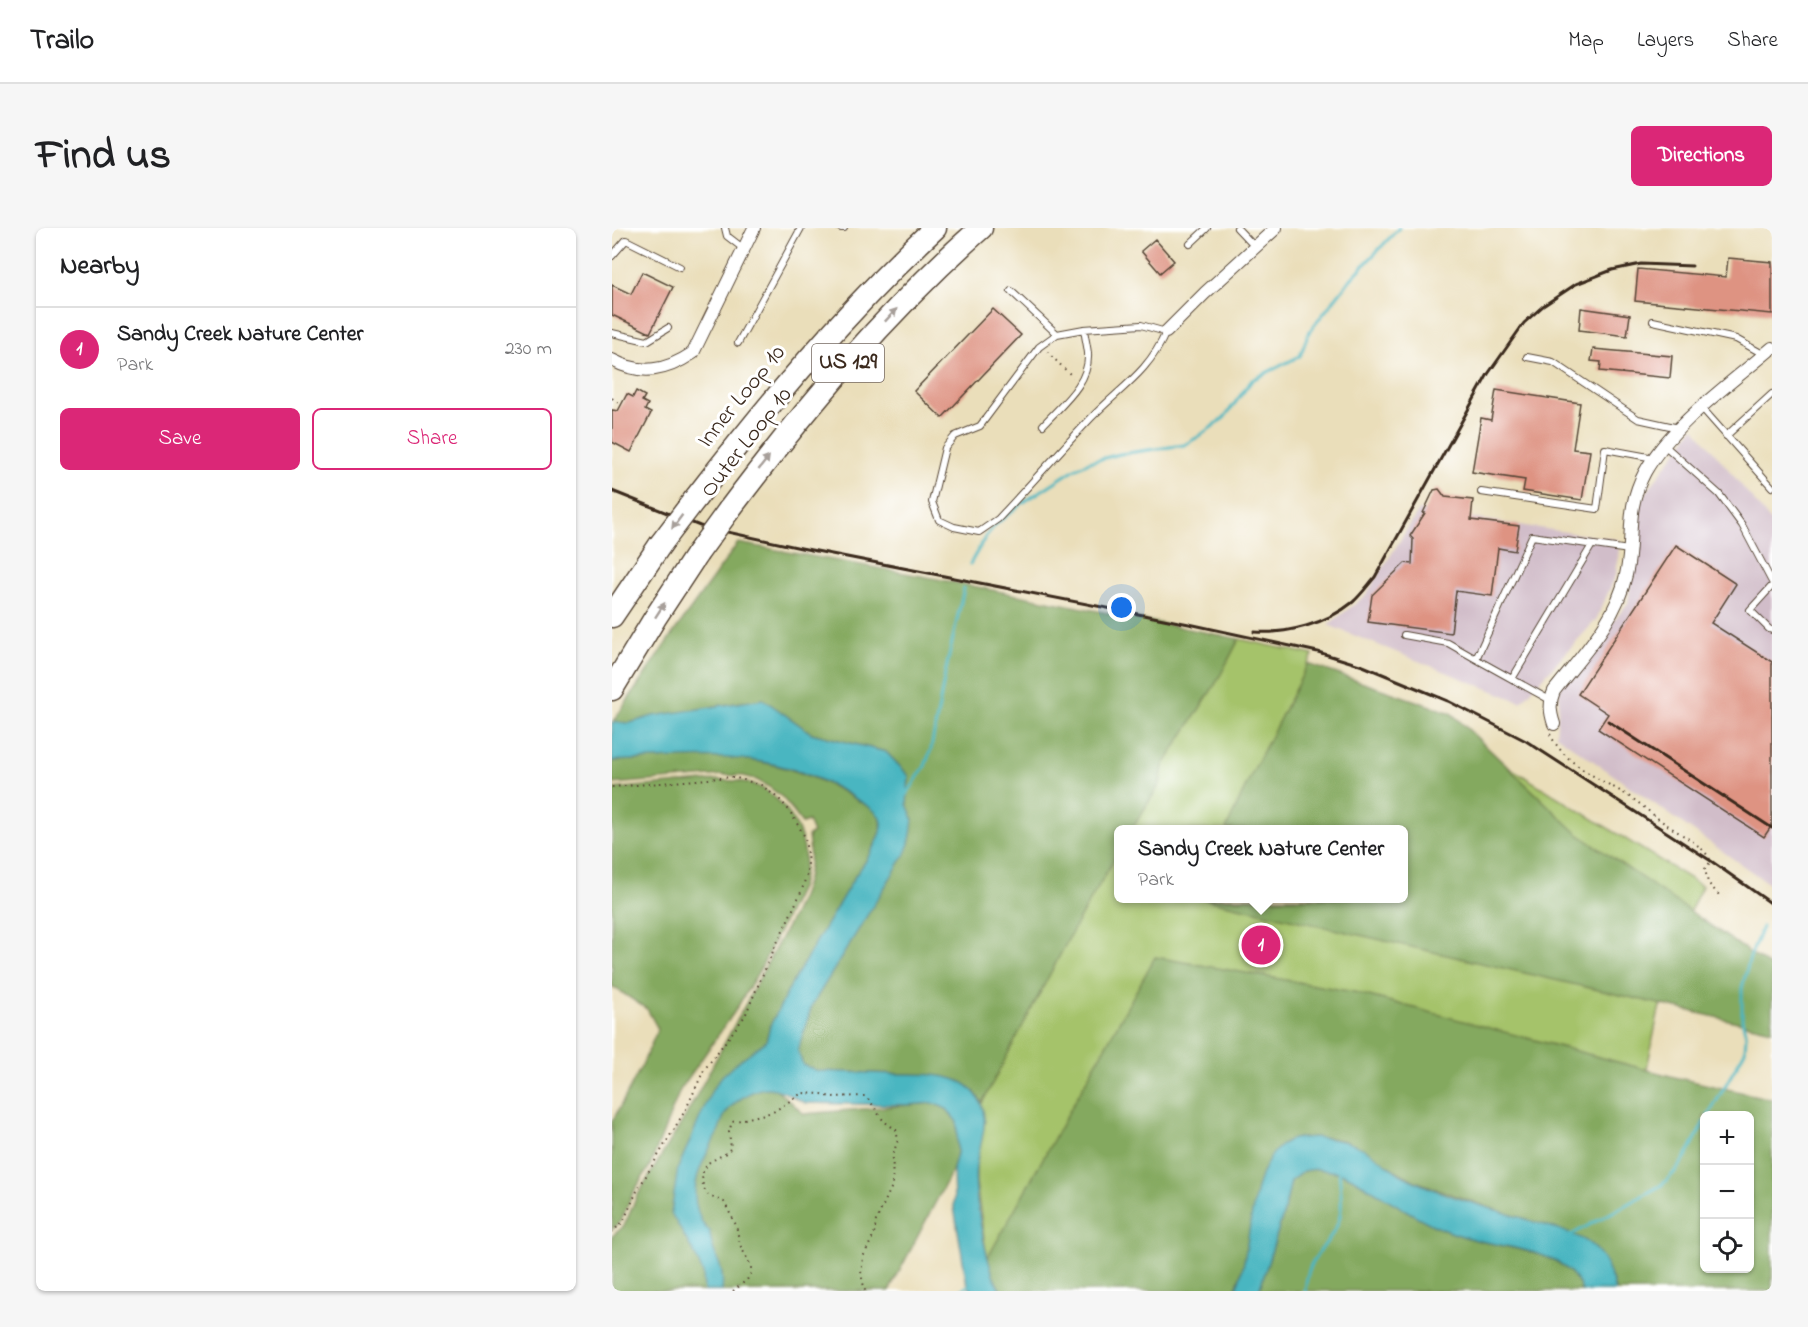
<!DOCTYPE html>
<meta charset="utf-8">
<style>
body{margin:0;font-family:"Indie Flower",sans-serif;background:#f6f6f6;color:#202124}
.controls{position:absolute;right:18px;bottom:18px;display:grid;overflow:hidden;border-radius:9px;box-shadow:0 2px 4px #0004}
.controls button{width:54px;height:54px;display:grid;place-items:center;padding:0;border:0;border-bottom:2px solid #e0e0e0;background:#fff;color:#202124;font:30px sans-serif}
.you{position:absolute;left:510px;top:380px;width:21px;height:21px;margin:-15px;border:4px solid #fff;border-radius:50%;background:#1a73e8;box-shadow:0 0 0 9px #1a73e833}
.badge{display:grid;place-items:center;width:39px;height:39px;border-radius:50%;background:#db2777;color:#fff;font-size:20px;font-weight:700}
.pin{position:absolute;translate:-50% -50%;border:3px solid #fff;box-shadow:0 2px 6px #0006}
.popup{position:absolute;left:502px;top:597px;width:294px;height:78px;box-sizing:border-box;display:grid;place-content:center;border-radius:9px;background:#fff;filter:drop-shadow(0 2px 4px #0005);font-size:20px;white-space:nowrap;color:#757577}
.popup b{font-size:22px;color:#202124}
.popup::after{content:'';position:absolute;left:50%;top:100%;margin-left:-12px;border:12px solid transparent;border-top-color:#fff}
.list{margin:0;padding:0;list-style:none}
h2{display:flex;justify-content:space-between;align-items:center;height:78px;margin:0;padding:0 24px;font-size:26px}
h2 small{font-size:20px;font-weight:400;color:#757577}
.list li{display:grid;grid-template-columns:39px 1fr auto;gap:18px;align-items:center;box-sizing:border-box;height:84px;padding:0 24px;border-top:2px solid #e0e0e0}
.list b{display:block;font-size:22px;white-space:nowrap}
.list p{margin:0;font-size:20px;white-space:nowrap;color:#757577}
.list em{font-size:20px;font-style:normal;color:#757577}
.actions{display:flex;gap:12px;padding:18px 24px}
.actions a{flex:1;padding:14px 0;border:2px solid #db2777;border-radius:9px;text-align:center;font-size:21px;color:#db2777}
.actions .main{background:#db2777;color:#fff}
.icon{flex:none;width:33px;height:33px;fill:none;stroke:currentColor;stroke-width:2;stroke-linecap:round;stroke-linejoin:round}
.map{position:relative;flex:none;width:1160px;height:1063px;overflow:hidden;border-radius:9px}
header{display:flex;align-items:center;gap:36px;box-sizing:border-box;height:84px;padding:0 30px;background:#fff;border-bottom:2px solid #e0e0e0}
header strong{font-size:28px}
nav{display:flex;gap:33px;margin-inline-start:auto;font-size:21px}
.intro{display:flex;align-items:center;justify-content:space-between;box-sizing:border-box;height:144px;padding:0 36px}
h1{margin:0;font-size:42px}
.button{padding:15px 27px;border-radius:9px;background:#db2777;color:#fff;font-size:21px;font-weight:700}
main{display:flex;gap:36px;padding:0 36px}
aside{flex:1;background:#fff;border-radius:9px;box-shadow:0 2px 4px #0004}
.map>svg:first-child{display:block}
.industrial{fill:#d1bdc9}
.green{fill:#a5c36b;stroke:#707644;stroke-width:1.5;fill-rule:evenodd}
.forest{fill:#84a95f;stroke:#606a3e;stroke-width:1.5;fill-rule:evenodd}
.water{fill:#48b6c1;stroke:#427070;stroke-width:1.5}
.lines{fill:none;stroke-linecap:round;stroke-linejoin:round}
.stream{stroke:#48b6c1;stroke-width:3}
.building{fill:#de9382}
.lane-casing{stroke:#554535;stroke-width:8}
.street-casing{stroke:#554535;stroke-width:14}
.highway-casing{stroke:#554535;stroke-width:25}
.path{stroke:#554535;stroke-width:2;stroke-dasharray:1.5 4.5;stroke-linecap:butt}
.lane{stroke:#fff;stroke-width:6}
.street{stroke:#fff;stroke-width:12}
.highway{stroke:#fff;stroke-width:22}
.rail{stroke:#3b2a1e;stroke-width:3}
.highway-bridge-casing{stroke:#554535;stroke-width:25;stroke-linecap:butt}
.highway-bridge{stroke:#fff;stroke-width:22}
.oneway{fill:#a79f9a}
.labels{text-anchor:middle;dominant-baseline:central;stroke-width:6;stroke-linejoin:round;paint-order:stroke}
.shield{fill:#fff;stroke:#766a62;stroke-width:1.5}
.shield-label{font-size:22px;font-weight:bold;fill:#3b2a1e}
.street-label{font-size:24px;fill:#3b2a1e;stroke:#fff}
</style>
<header>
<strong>Trailo</strong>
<nav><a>Map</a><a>Layers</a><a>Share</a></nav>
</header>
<div class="intro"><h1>Find us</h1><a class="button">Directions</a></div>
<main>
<aside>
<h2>Nearby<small></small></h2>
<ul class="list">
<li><span class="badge">1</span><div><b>Sandy Creek Nature Center</b><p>Park</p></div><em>230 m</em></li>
</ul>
<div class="actions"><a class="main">Save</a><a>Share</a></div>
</aside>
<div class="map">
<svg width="1160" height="1063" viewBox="0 0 1160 1063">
<rect width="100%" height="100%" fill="#fff"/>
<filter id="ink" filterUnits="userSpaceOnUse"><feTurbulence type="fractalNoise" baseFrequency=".0167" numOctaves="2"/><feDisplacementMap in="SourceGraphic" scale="12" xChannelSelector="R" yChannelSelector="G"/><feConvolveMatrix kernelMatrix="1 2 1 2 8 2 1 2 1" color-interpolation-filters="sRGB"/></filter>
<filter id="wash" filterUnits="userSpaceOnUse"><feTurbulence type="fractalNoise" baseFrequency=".008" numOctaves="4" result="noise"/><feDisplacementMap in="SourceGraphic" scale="24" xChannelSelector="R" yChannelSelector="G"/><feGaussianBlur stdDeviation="1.35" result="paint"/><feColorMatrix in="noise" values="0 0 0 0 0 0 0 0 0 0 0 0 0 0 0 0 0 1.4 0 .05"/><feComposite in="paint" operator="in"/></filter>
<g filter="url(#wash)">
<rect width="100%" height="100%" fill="#eadeba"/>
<!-- industrial -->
<path class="industrial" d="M1082 199 1160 295V658L944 507 948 460 1016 375 1029 272Z
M807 282 1008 312 1004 347 984 392 909 474 716 397 754 367Z"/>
<!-- green -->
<path class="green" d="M627 411 701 427 689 450 845 507 1090 658 1069 702 1046 786 1023 900 945 1009 381 1021 375 1031 364 954V938L373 893 165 834 218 733 615 434ZM506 602H792V670H506Z"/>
<!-- forest -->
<path class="forest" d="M126 315 315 349 627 411 606 452 551 538 548 556 520 601 506 602V625L467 691 370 875 361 862 316 847 206 843 191 837 186 822 200 777 279 648 301 591 295 576 297 548 274 524 199 505 151 471 104 478 18 495 1 494 57 411Z
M696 436 839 485 966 606 1160 740V802L591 671 792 670V602L614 601 640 545Z
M92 528C147 529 196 542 243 571 251 575 264 581 268 590 273 599 264 613 261 621L180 755 158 798 154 813 141 840 192 886 321 875 335 881 345 894V925L341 941 277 1063H0V1008L12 998 25 968 73 889 180 689C194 660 201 641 196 608L201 605 196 593 190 595 171 570 157 559 145 552 132 548 112 547 0 556V533Z
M105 552C115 553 127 552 137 555 164 562 188 594 192 621 194 634 192 645 189 658L150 738 123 783 68 862 38 938 21 965 9 993 0 1002V894L30 837 46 801 35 781 0 758V561Z
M543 729 742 764 1066 850 1160 871V1063H1003L1000 1050 959 1007 952 1004 878 980 803 953 774 937 762 927 733 913 718 910H686L652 941 640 988 634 1031 623 1063H389L380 1046 375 1031ZM1092 888H1138V1040H1092Z
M705 941 726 944 738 949C765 964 792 983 821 997 836 1004 852 1009 868 1013 903 1022 957 1024 970 1063H647L672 984 679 953 691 943Z"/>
<!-- water -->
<path class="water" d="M151 471 199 505 274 524 297 548 295 576 301 591 299 607 295 623 200 777 186 822 191 837 206 843C232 844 258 845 284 846 304 846 328 845 347 853 362 859 371 874 372 889 374 905 366 923 364 938 361 965 374 1041 389 1063H359L354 1051 342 979 341 941 345 925V894L335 881 321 875 296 877 194 875C180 869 171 861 156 860 142 860 122 873 114 885 110 891 108 900 105 906 92 931 76 956 86 984 89 993 90 997 98 1003 98 1027 114 1034 110 1063H92L91 1045 83 1027 59 985 66 940 100 862 110 848 127 833 154 813 158 798 180 755 243 648C252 637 275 604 269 591 263 580 246 573 236 566 155 518 88 530 0 533V494L18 495 41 488Z
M702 909C724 911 744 914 762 927 771 933 779 940 788 946 827 967 872 978 913 991 933 998 956 1002 974 1013 992 1024 999 1044 1003 1063H970C957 1024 903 1021 868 1013 852 1009 836 1004 821 997 792 983 765 964 738 949L726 944 704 941 691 943 679 953 672 984 647 1063H623C642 1023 633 943 671 916 679 909 691 910 702 909Z"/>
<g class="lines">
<!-- stream -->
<path class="stream" d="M358 336 374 308 384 296 409 276 463 241 477 234 508 226 572 217 586 209 612 190 640 152 688 128 697 104 738 52 787 0
M293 569 313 538 319 521 333 446 352 360
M1096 888 1133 823 1134 807 1130 792V760L1138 729 1150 699
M960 1010 959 1007 1048 958C1070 941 1080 918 1092 894
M346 1063 358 1057
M693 1063C694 1054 695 1044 700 1035 708 1021 720 1010 726 995 732 979 728 959 727 942"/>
</g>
<g id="blocks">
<!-- building -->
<path class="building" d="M543 11 562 33 548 45 529 23Z
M1116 30 1160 34V86L1023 73 1026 41 1114 49Z
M30 44 61 59 38 105 0 87V57L19 66Z
M969 80 1018 87 1015 108 967 102Z
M381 81 409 107 330 190 302 163Z
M981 121 1060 128 1058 150 988 143 989 134 979 133Z
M884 162 968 175 961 221 978 223 970 272 911 263 913 252 860 244 869 190 879 192Z
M24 163 33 168 30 173 36 176 33 182 39 185 19 224 0 214V182L6 183 15 166 21 169Z
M827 261 833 269 861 272 859 292 907 298 903 323 886 320 880 368 844 363 839 405 756 394 760 367 793 335 800 336 801 311 798 308 813 285H811L822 262Z
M1064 317 1124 356 1099 395 1160 434V597L1152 609 986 501 996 486 966 466Z"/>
</g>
</g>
<g filter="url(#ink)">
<use href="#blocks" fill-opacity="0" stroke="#554535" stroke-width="1.5"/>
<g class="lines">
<!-- lane casing -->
<g class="lane-casing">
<path id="lane" d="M113 0 115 8 132 21
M229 0H232
M625 0 643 19
M578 16 595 0
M0 28 14 12 68 39
M399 63 445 106
M1041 93 1124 111 1151 126
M529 97 554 104C537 144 508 160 479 190 448 223 417 258 386 291L367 304 342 299 327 292 320 274 333 220 343 208 368 198 427 119 445 106 472 101Z
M0 105 35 113 56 100
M126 115 189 0
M915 129 941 134 1026 191 1067 200
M1090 180 1160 259
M431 197C450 176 478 155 476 125 475 117 473 109 472 101
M1114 208 1160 166
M1052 217 1107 266 1130 297 1160 354
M869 264 985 281 993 221 1042 230
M1160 358 1138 382 1157 401 1160 402
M792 407 836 415 864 431
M900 451 980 317
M938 472 864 431 920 308 1017 322"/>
</g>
<!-- street casing -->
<g class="street-casing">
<path id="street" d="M554 104 593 65 664 0
M0 132C30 148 54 143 81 125L142 0
M942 496C938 484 937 475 942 463 970 427 1004 393 1014 347 1023 309 1012 283 1033 244 1060 196 1118 156 1160 120"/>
</g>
<!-- highway casing -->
<g class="highway-casing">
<path id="highway" d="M83 271C157 175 234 83 323 0
M117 282C193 181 274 84 369 0
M0 388 48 317
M0 461 43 390 85 326"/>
</g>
<!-- path -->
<path class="path" d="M435 124 461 149
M0 170 9 177
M938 506C955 541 994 552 1024 573 1035 581 1045 591 1057 598 1072 609 1090 616 1099 633L1093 641 1096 655 1108 668
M0 559 121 549 149 557 168 572 177 582 193 609 196 635 195 645 190 662 157 732 133 788 92 842 74 881 25 963 11 994 0 1004
M121 1063 135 1052 139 1045V1038L128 1017 124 997 112 974 97 968 92 961 90 953 91 944 96 935 114 925 119 920 117 904 120 894 161 884 190 865 210 866 218 869 253 868C267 881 264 891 284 901L286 912 281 926 280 958 264 993 262 1007 251 1029 249 1046 253 1063"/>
<!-- lane -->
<use href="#lane" class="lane"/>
<!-- street -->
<use href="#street" class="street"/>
<!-- highway -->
<use href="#highway" class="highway"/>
<!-- rail -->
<path class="rail" d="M0 263 88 298 189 320 577 396 706 424 751 438 836 473 914 513 1099 633 1160 676
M642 404C676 406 714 396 741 374 749 367 756 357 763 349L876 146 912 95 931 78 964 56 1000 42 1029 36 1080 38
M996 493 1160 600"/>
<!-- highway-bridge casing -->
<g class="highway-bridge-casing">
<path id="highway-bridge" d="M48 317 83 271
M85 326 117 282"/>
</g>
<!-- highway-bridge -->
<use href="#highway-bridge" class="highway-bridge"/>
</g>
<!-- one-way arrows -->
<defs><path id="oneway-solid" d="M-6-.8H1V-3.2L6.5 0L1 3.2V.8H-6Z" transform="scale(1.5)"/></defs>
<g class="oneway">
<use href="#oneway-solid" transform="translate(279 87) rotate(-47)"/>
<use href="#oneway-solid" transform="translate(152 235) rotate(-52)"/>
<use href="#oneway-solid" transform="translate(65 294) rotate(127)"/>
<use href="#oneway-solid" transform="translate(48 382) rotate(-57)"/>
</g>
</g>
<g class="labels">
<!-- shield labels -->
<rect class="shield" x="200" y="116" width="72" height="38" rx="4.5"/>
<g class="shield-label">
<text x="236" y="135">US 129</text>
</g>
<!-- street labels -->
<g class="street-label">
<text transform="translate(130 169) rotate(-51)">Inner Loop 10</text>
<text transform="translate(135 215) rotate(-52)">Outer Loop 10</text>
</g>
</g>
</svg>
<div class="controls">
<button>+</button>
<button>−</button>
<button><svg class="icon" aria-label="locate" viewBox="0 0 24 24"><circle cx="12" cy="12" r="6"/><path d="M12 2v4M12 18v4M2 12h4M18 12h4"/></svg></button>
</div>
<div class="you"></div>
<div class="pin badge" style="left:649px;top:717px">1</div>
<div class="popup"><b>Sandy Creek Nature Center</b>Park</div>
</div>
</main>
